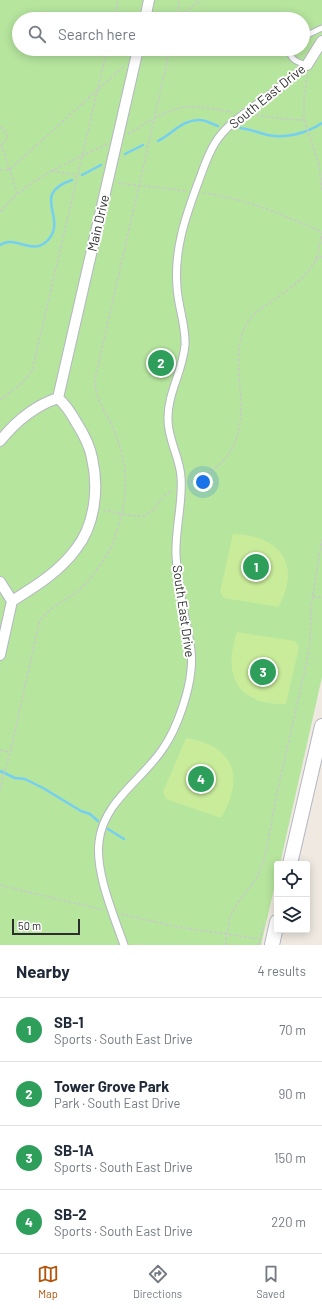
<!DOCTYPE html>
<meta charset="utf-8">
<style>
body{margin:0;font-family:Barlow,sans-serif;background:#f6f6f7;color:#1f2937}
.controls{position:absolute;right:12px;bottom:12px;display:grid;overflow:hidden;border-radius:4px;box-shadow:0 2px 10px #0003}
.controls button{width:36px;height:36px;display:grid;place-items:center;padding:0;border:0;border-bottom:1px solid #e0e1e3;background:#fff;color:#1f2937;font:20px sans-serif}
.scale{position:absolute;left:12px;bottom:10px;width:68px;box-sizing:border-box;padding-left:4px;border:2px solid #2e2e2e;border-top:0;font-size:11px;line-height:14px;white-space:nowrap;color:#2e2e2e;-webkit-text-stroke:3px #fff;paint-order:stroke}
.you{position:absolute;left:203px;top:482px;width:14px;height:14px;margin:-10px;border:3px solid #fff;border-radius:50%;background:#1a73e8;box-shadow:0 0 0 6px #1a73e833}
.badge{display:grid;place-items:center;width:26px;height:26px;border-radius:50%;background:#b45309;color:#fff;font-size:13px;font-weight:700}
.pin{position:absolute;translate:-50% -50%;border:2px solid #fff;box-shadow:0 1px 4px #0006}
.list{margin:0;padding:0;list-style:none}
h2{display:flex;justify-content:space-between;align-items:center;height:52px;margin:0;padding:0 16px;font-size:17px}
h2 small{font-size:13px;font-weight:400;color:#747a83}
.list li{display:grid;grid-template-columns:26px 1fr auto;gap:12px;align-items:center;box-sizing:border-box;height:64px;padding:0 16px;border-top:1px solid #e0e1e3}
.list b{display:block;font-size:15px;white-space:nowrap}
.list p{margin:0;font-size:13px;white-space:nowrap;color:#747a83}
.list em{font-size:13px;font-style:normal;color:#747a83}
.icon{flex:none;width:22px;height:22px;fill:none;stroke:currentColor;stroke-width:2;stroke-linecap:round;stroke-linejoin:round}
.map{position:relative;flex:none;width:322px;height:945px;overflow:hidden}
.search{position:absolute;background:#fff;box-shadow:0 2px 10px #0003;left:12px;right:12px;top:12px;height:44px;display:flex;align-items:center;gap:10px;box-sizing:border-box;padding:0 14px;border-radius:22px;color:#747a83;font-size:15px}
.sheet{height:308px;background:#fff}
nav{display:flex;justify-content:space-around;align-items:center;box-sizing:border-box;height:56px;border-top:1px solid #e0e1e3;background:#fff;font-size:11px;color:#747a83}
nav a{display:grid;justify-items:center;gap:2px}
nav .on{color:#b45309}
.map>svg:first-child{display:block}
.green{fill:#b6e59e;fill-rule:evenodd}
.pitch{fill:#c9ec9a}
.lines{fill:none;stroke-linecap:round;stroke-linejoin:round}
.stream{stroke:#75cff0;stroke-width:2.5}
.service-casing{stroke:#b4b7c1;stroke-width:7}
.pedestrian-casing{stroke:#b4b7c1;stroke-width:9}
.minor-casing{stroke:#b4b7c1;stroke-width:12}
.secondary-casing{stroke:#b4b7c1;stroke-width:16}
.path{stroke:#c9c9c9;stroke-width:1.5;stroke-dasharray:3 2;stroke-linecap:butt}
.service{stroke:#fff;stroke-width:5}
.pedestrian{stroke:#fff;stroke-width:7}
.minor{stroke:#fff;stroke-width:10}
.secondary{stroke:#fff;stroke-width:14}
.labels{text-anchor:middle;dominant-baseline:central;stroke-width:4;stroke-linejoin:round;paint-order:stroke}
.street-label{font-size:13px;fill:#2e2e2e;stroke:#fff}
</style>
<div class="map">
<svg width="322" height="945" viewBox="0 0 322 945">
<rect width="100%" height="100%" fill="#efe9e1"/>
<!-- green -->
<path class="green" d="M0 0H322V677L280 864H277V876L261 945H0ZM19 19H303V49H19Z"/>
<!-- pitch -->
<path class="pitch" d="M233 534C279 535 303 564 278 607L224 598 220 592Z
M237 632 295 641 299 647 286 704C237 705 222 676 237 632Z
M186 738C235 746 245 777 221 818L166 799 163 792Z"/>
<g class="lines">
<!-- stream -->
<path class="stream" d="M240 128C250 129 258 133 268 135 285 139 307 133 322 123
M158 141C172 134 183 119 200 120 206 120 212 124 218 126
M125 154 143 145
M82 175 101 165
M0 245C16 234 33 258 49 239 67 217 30 194 72 180
M0 771 15 778 25 779 43 788 81 811 90 814 98 821
M108 829 124 839"/>
<!-- service casing -->
<g class="service-casing">
<path id="service" d="M303 37 322 28
M289 49C289 59 298 63 307 65"/>
</g>
<!-- pedestrian casing -->
<g class="pedestrian-casing">
<path id="pedestrian" d="M124 945C114 916 95 872 99 842 103 801 144 779 164 747 177 728 189 693 191 670 193 653 189 638 186 622 181 600 177 577 176 555 175 529 183 503 181 477 180 458 168 440 168 420 167 394 183 371 185 345 186 325 178 307 177 287 174 250 185 218 198 183 203 170 207 156 215 143 226 125 244 114 261 101 277 90 292 78 307 65"/>
</g>
<!-- minor casing -->
<g class="minor-casing">
<path id="minor" d="M145 19 149 0
M307 65 322 41
M58 398 138 49
M0 441C16 421 34 406 58 398
M0 582 12 601C36 586 59 572 76 549 95 525 99 488 92 458 90 446 83 433 76 422 71 413 66 405 58 398
M0 655 12 601"/>
</g>
<!-- secondary casing -->
<g class="secondary-casing">
<path id="secondary" d="M290 864 322 726
M272 945 277 922"/>
</g>
<!-- path -->
<path class="path" d="M114 19 118 0
M176 19 180 0
M177 19 200 0
M307 75 304 99V120L319 164 322 192
M256 115 284 119 304 120
M0 127C8 131 9 139 2 144
M128 134C143 125 159 114 176 109 194 104 214 109 232 112
M1 144 17 193
M0 170H9L124 66
M52 171 77 175
M118 183 187 191
M203 193C245 198 283 215 322 232
M0 212C28 178 68 163 107 144
M315 261 322 256
M0 400 22 383 32 371 107 49
M189 483C199 477 211 472 220 464 241 445 243 414 240 387 238 368 236 346 245 327 249 317 258 310 268 304 284 292 305 280 315 261 319 252 320 242 322 232
M103 510 133 516H144L152 511 166 494 173 491
M313 596 322 598
M0 750 10 752
M0 790 5 769 10 753 39 623C46 608 66 601 78 591 90 580 100 566 108 553 112 546 115 538 117 530 130 495 128 458 111 424 104 409 94 396 95 379L170 49
M0 885 103 910
M121 914 178 927 260 939 264 924
M225 945 230 917 238 902 257 878 265 856 278 788 307 661 310 643 311 607 322 539
M259 945 260 939"/>
<!-- service -->
<use href="#service" class="service"/>
<!-- pedestrian -->
<use href="#pedestrian" class="pedestrian"/>
<!-- minor -->
<use href="#minor" class="minor"/>
<!-- secondary -->
<use href="#secondary" class="secondary"/>
</g>
<g class="labels">
<!-- street labels -->
<g class="street-label">
<text transform="translate(267 96) rotate(-39)">South East Drive</text>
<text transform="translate(98 223) rotate(-77)">Main Drive</text>
<text transform="translate(184 611) rotate(82)">South East Drive</text>
</g>
</g>
</svg>
<div class="controls">
<button><svg class="icon" aria-label="locate" viewBox="0 0 24 24"><circle cx="12" cy="12" r="6"/><path d="M12 2v4M12 18v4M2 12h4M18 12h4"/></svg></button>
<button><svg class="icon" aria-label="layers" viewBox="0 0 24 24"><path d="M12 4l9 5-9 5-9-5zM3 14l9 5 9-5"/></svg></button>
</div>
<div class="scale">50 m</div>
<div class="you"></div>
<div class="pin badge" style="left:256px;top:567px;background:#2e9e5b">1</div>
<div class="pin badge" style="left:161px;top:363px;background:#2e9e5b">2</div>
<div class="pin badge" style="left:263px;top:672px;background:#2e9e5b">3</div>
<div class="pin badge" style="left:201px;top:779px;background:#2e9e5b">4</div>
<div class="search"><svg class="icon" aria-label="search" viewBox="0 0 24 24"><circle cx="10" cy="10" r="6"/><path d="M15 15l6 6"/></svg>Search here</div>
</div>
<section class="sheet">
<h2>Nearby<small>4 results</small></h2>
<ul class="list">
<li><span class="badge" style="background:#2e9e5b">1</span><div><b>SB-1</b><p>Sports · South East Drive</p></div><em>70 m</em></li>
<li><span class="badge" style="background:#2e9e5b">2</span><div><b>Tower Grove Park</b><p>Park · South East Drive</p></div><em>90 m</em></li>
<li><span class="badge" style="background:#2e9e5b">3</span><div><b>SB-1A</b><p>Sports · South East Drive</p></div><em>150 m</em></li>
<li><span class="badge" style="background:#2e9e5b">4</span><div><b>SB-2</b><p>Sports · South East Drive</p></div><em>220 m</em></li>
</ul>
</section>
<nav>
<a class="on"><svg class="icon" aria-label="map" viewBox="0 0 24 24"><path d="M3 6l6-2 6 2 6-2v14l-6 2-6-2-6 2zM9 4v14M15 6v14"/></svg>Map</a>
<a><svg class="icon" aria-label="directions" viewBox="0 0 24 24"><path d="M12 3l9 9-9 9-9-9zM9 14v-3h6M13 9l2 2-2 2"/></svg>Directions</a>
<a><svg class="icon" aria-label="saved" viewBox="0 0 24 24"><path d="M7 4h10v16l-5-4-5 4z"/></svg>Saved</a>
</nav>
